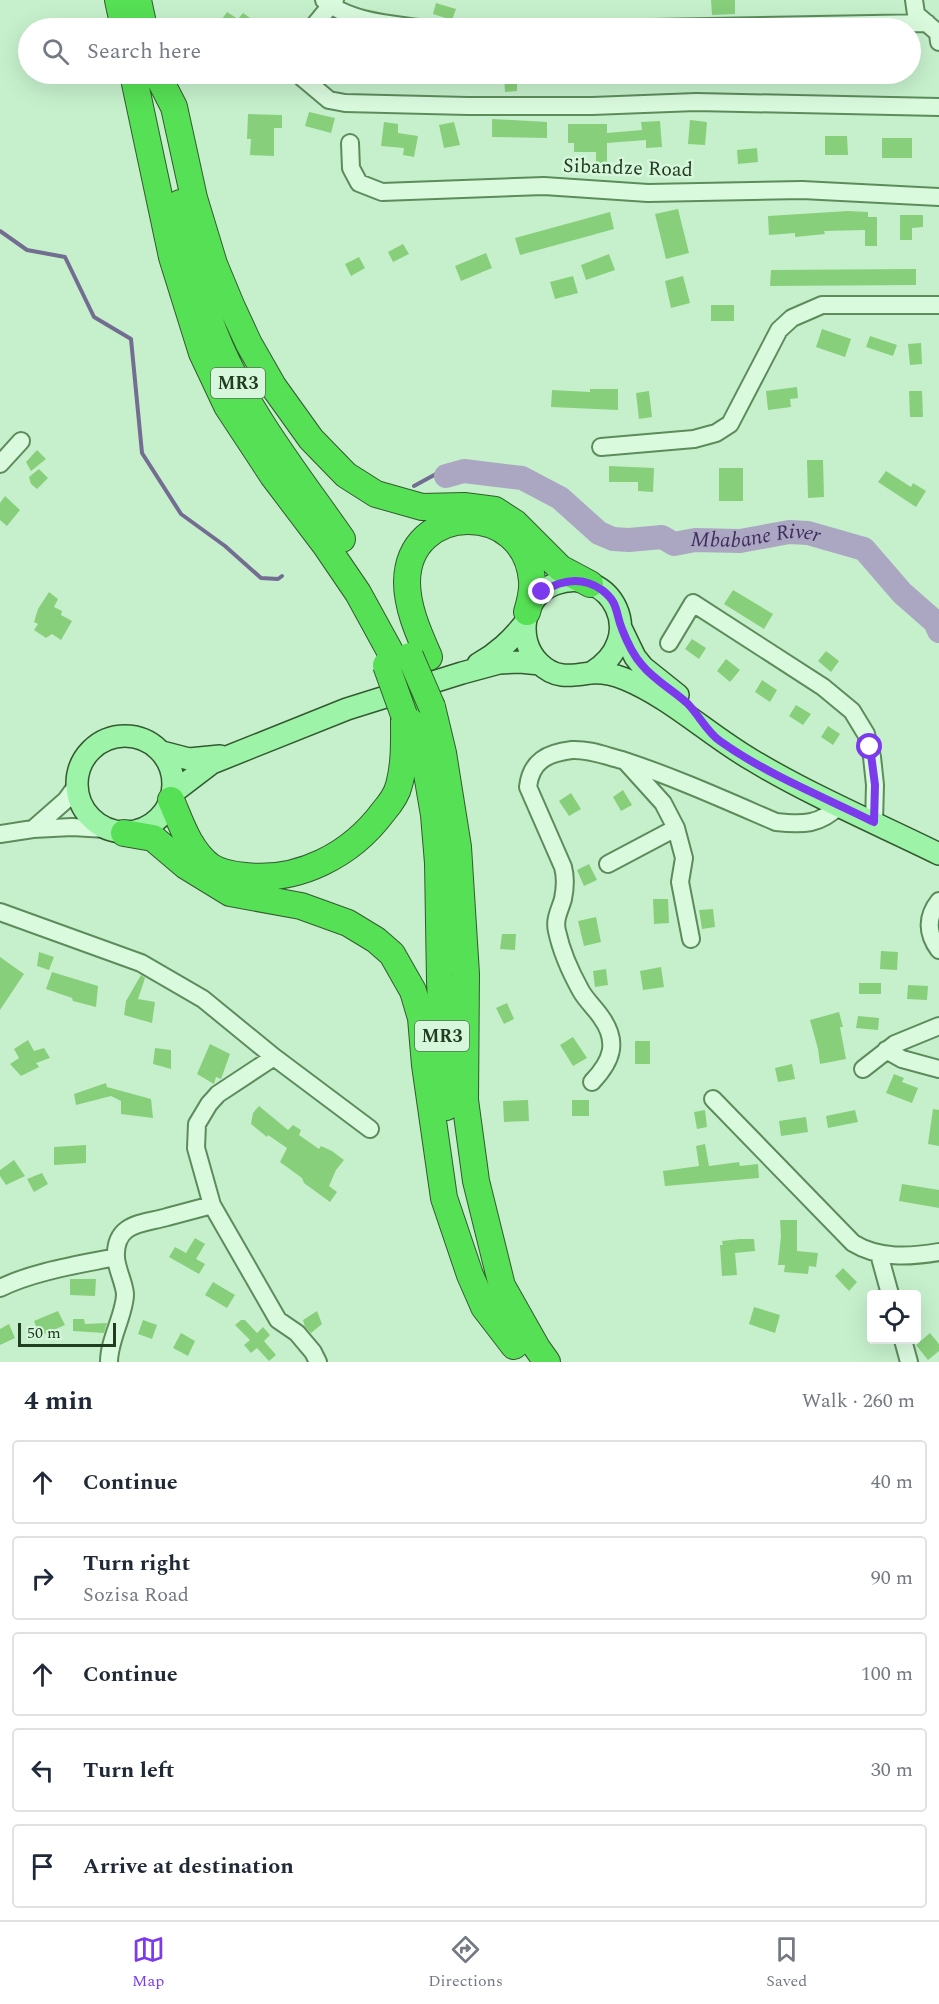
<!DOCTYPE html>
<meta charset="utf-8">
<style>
body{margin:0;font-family:Spectral,serif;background:#f2f2f3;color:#1f2937}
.controls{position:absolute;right:18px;bottom:18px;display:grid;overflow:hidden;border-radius:6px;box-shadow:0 6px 24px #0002}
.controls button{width:54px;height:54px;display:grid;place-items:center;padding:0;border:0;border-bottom:2px solid #e0e1e3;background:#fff;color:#1f2937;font:30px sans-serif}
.scale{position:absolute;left:18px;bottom:15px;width:98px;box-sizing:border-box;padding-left:6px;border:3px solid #213c1f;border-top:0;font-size:16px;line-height:21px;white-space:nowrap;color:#213c1f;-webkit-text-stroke:4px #d6f7db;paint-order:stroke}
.stop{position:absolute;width:18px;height:18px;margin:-14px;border:4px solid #7c3aed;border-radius:50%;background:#fff}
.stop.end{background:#7c3aed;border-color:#fff;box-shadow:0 2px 6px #0008}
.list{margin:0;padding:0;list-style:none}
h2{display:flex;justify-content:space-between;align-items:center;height:78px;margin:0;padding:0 24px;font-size:26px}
h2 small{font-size:20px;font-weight:400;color:#747a83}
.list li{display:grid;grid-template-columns:39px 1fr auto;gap:18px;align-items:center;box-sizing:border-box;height:84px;margin:0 12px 12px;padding:0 12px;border:2px solid #e0e1e3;border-radius:6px}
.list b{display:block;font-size:22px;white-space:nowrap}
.list p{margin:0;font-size:20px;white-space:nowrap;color:#747a83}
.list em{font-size:20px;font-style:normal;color:#747a83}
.icon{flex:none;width:33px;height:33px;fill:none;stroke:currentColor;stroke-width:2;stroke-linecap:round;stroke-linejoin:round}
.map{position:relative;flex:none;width:939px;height:1362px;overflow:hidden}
.search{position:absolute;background:#fff;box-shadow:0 6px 24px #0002;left:18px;right:18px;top:18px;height:66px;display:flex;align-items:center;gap:15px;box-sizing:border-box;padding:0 21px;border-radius:33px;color:#747a83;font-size:22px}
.sheet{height:558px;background:#fff}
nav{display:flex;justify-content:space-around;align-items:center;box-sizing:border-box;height:84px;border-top:2px solid #e0e1e3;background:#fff;font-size:16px;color:#747a83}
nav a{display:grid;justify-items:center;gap:3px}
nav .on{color:#7c3aed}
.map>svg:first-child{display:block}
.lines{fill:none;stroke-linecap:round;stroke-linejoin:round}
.stream{stroke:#746d92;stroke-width:4}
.river{stroke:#aba7c3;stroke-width:24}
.building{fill:#87cf7b}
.minor-casing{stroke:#5d8c5b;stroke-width:20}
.major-casing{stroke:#335a2f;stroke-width:24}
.highway-casing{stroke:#335a2f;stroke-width:28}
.minor{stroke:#dafade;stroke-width:16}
.major{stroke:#9df3a8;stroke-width:21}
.highway{stroke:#56e055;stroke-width:26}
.highway-bridge-casing{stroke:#335a2f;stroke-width:28;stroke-linecap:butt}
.highway-bridge{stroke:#56e055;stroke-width:26}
.route{stroke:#7c3aed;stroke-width:8}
.labels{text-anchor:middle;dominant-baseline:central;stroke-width:5;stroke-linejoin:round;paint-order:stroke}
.shield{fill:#d6f7db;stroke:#577457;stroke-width:1.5}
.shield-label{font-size:18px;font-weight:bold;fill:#213c1f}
.street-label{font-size:20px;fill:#213c1f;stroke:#d6f7db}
.water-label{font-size:21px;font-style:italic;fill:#3f2e5c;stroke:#d6f7db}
</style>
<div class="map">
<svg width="939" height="1362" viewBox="0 0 939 1362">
<rect width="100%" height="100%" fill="#c6f0cc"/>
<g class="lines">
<!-- stream -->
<path class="stream" d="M0 231 27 250 65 257 94 317 131 339 142 453 181 514 225 546 261 578 278 579 282 576
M414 486 436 474 446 476"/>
<!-- river -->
<path class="river" id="s1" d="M446 476 464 471 522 478 560 498 599 533 613 539 629 540 662 537 674 544 695 540 740 541 789 532 808 533 864 549 902 593 935 622 939 631"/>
</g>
<!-- building -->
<path class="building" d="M711 0H735V14L712 15Z
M436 3 456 9 452 20 433 14Z
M227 12 238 19 243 13 264 28H228L220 22Z
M504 74H517V91L505 92Z
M309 112 335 118 331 133 305 126Z
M248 114 282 115V128H274V156L250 155 251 139H247Z
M492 119 547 122V138L492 137Z
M690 120 707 122 705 145 688 144Z
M660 121 662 147 646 148V140L607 143V164H596V152H574V143H568V124H607V133L642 130 641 122Z
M384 122 398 124V133L418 136 414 157 403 155 404 148 381 146Z
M454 122 460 145 444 148 439 125Z
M825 136H847L848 155H825Z
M882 138H912V158H882Z
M757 148 758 162 738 164 737 150Z
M678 209 689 253 666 259 655 214Z
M848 211 868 212V217H877V246H865V230L824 231 825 234 795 237V233L769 235 768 216Z
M610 212 614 229 520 255 515 238Z
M900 215H923V227L912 228V240H900Z
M403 244 409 254 393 262 388 252Z
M486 253 492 268 461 281 455 266Z
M609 254 615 270 586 280 581 265Z
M359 257 365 268 351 276 345 264Z
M916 269V285L770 286 771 270Z
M573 276 578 293 555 299 550 282Z
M683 276 690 303 671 308 665 281Z
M711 305H734V321H711Z
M822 329 851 339 845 357 816 347Z
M870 336 897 345 893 356 866 347Z
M921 343 922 364 910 365 908 344Z
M797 387 798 398 790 399 791 407 768 410 766 391Z
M590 389H618V410L551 407 552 390 590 392Z
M649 391 652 417 639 419 636 393Z
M909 391H922L923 417H910Z
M37 450 46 459 31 471 26 462Z
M807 460H823L824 497 808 498Z
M609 466 654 468 653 492 638 491V482H609Z
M719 468H743V501H719Z
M39 469 48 478 37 489 31 484 29 477Z
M886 471 911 487 913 483 926 491 916 507 878 482Z
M5 496 20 510 7 526 0 520V503Z
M733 590 773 614 764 629 724 604Z
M49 592 58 599 54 607 62 611 61 615 72 621 61 640 52 634 46 638 34 630 38 624 34 622 38 609Z
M692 639 706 648 699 659 685 649Z
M826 651 839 661 831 672 818 661Z
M726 659 740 670 730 682 717 671Z
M762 680 777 690 770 702 755 692Z
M796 705 811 714 803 725 789 716Z
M828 726 840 734 833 745 821 737Z
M623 790 632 805 621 811 613 797Z
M571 793 581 809 569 816 559 801Z
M589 864 597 880 584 886 577 870Z
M653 899H668L669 923 654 924Z
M713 909 715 927 702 929 699 910Z
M596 917 601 942 584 946 578 921Z
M502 934H516L515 950 500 949Z
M881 951 898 952 897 970 880 969Z
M39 952 54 957 49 970 37 966Z
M0 957 24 974 0 1010Z
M661 967 664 987 643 990 640 971Z
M606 969 608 985 595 987 593 971Z
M52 972 98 986 96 1007 73 1001 72 998 46 989Z
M141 975 145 978 138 999 155 1002 152 1023 124 1015 126 1001Z
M859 983H881V994H859Z
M908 985 928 986 927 1000 907 999Z
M507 1003 514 1019 504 1024 496 1008Z
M839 1012 843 1027H840L846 1059 820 1064 818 1049 810 1020Z
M858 1016 879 1018 878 1030 856 1028Z
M573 1037 587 1058 573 1066 560 1045Z
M28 1040 34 1051 44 1048 50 1058 36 1063 39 1067 21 1076 10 1064 19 1058 14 1049Z
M635 1041H650V1064H635Z
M210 1044 230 1054 221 1079 216 1077 214 1084 197 1074Z
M155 1048 171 1050V1069L153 1064Z
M792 1064 795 1079 778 1082 775 1068Z
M894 1074 904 1078 902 1082 918 1088 912 1103 886 1093Z
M106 1083 107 1087 151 1099 153 1118 121 1114V1101L111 1096 76 1105 74 1094Z
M528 1100 529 1121 504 1122 503 1101Z
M572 1100H589V1116H572Z
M259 1106 288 1130 293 1125 301 1130 299 1135 319 1149 321 1146 332 1151 344 1160 336 1170 329 1186 337 1192 330 1202 304 1183 302 1178 280 1162 287 1148 268 1135 267 1137 251 1124 253 1113Z
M933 1109 939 1110V1146L928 1144Z
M705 1110 707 1127 697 1129 694 1112Z
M855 1110 858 1122 828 1128 826 1116Z
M806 1117 808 1132 781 1136 779 1121Z
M705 1144 709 1166 739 1162 740 1166 758 1164 759 1178 665 1186 663 1171 699 1166 696 1146Z
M86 1145V1163L54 1165V1147Z
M14 1160 25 1176 6 1185 0 1176V1170Z
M42 1173 48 1184 34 1192 27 1179Z
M902 1184 939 1190V1208L899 1201Z
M780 1220H797V1251L818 1253 816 1267 809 1266 808 1274 784 1272 785 1265H778L781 1236Z
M195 1238 205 1244 196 1259 205 1264 199 1274 169 1257 175 1247 186 1253Z
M740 1239H754L755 1251 735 1253 737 1275 722 1276 720 1245H723L722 1241Z
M843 1268 857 1282 849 1291 835 1276Z
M70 1279H96L95 1296 70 1295Z
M213 1282 235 1295 227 1308 205 1295Z
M754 1307 780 1315 775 1333 749 1324Z
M58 1311 65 1325 40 1336 34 1321Z
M317 1311 322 1324 311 1333 305 1327 303 1320Z
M73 1319H84L85 1324 107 1323 104 1333 73 1331Z
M143 1320 157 1325 152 1339 138 1334Z
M241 1320H245L257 1333 263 1327 270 1335 264 1341 276 1355 269 1361 257 1348 251 1353 244 1345 250 1340 235 1325Z
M9 1324 15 1338 0 1345V1329Z
M181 1333 195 1341 188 1356 173 1348Z
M930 1333 939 1344V1351L928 1360 916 1345Z"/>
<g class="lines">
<!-- minor casing -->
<g class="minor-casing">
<path id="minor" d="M324 0C348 21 388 24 419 28
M914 0 916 14 938 33 939 42
M312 28 335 0
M653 28 927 23
M298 74 329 100 345 103 468 106H592L696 102 939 107
M350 143 351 168 359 183 382 192 544 186 648 193 802 190 939 197
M601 447 694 439 716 433 730 424 779 330 792 318 822 305H939
M0 464 21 441
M669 643 693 603 823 687 852 711 866 734 872 757 875 785 874 822
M626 762 663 803 676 828 684 858 680 882 691 939
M33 829 66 800 77 785
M0 834 33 829 72 827 106 829
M608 864 676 828
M939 901C926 917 927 934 939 950
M0 912 141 963 203 999 274 1057 370 1129
M886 1050 902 1059 939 1069
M274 1057 218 1094 209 1104 197 1124 196 1148 212 1205 278 1320 297 1333 313 1352 318 1362
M863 1069 895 1044 939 1026
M592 1082C612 1061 619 1042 601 1017 595 1008 586 1000 581 991 571 973 561 950 557 931 554 919 560 910 563 899 565 889 566 878 563 867L528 787C531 761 547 753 572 750 589 749 606 756 622 760 674 777 725 800 776 822 803 825 820 825 840 805
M713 1099 853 1243C879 1259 910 1257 939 1252
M879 1254 890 1294
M0 1288C35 1271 77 1265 116 1257
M903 1340 909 1362
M109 1362C109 1339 125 1314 125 1294 124 1282 117 1270 116 1258 114 1222 143 1224 167 1217 182 1213 197 1209 212 1205"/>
</g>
<!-- major casing -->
<g class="major-casing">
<path id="major" d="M621 628 635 657 643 667 678 695
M478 664C498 653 511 640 525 623
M591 673C650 638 611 564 555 584 523 596 515 639 539 663 555 679 570 676 590 673 601 672 615 675 625 679 671 698 709 735 752 760 810 795 878 824 939 854
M77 784a48 48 0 1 1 96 0a48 48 0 1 1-96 0Z
M162 752 189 759 220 756
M174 792 212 763 347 709 462 673 499 663 520 662 540 664"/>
</g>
<!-- highway casing -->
<g class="highway-casing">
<path id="highway" d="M118 0 124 28
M138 0 144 28
M133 74 172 257 202 353 227 406 273 476 326 546 358 593 392 655
M157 74 174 107 194 198 214 264 231 305 249 344 273 386 311 439 346 475 376 494 422 507 464 506 495 510 515 523 560 568 590 584
M180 203C187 243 199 294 214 332 243 407 296 473 342 539
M429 657C419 634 407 608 407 582 408 502 526 500 532 581 533 592 530 602 527 612
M409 698 426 768 434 815 438 863 440 981 446 1107
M432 707 443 753 458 847 466 974 465 1100 476 1181 502 1286 537 1348 547 1362
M171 800C181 823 189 850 210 866 220 873 233 875 245 876 299 882 351 855 383 812 389 805 397 794 399 785 405 764 404 738 404 717
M124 833 153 838 186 866 230 893 301 906 348 923 376 940 392 954 413 991 421 1018 425 1065 444 1198 470 1275 484 1307 514 1346"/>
</g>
<!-- minor -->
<use href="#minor" class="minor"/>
<!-- major -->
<use href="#major" class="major"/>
<!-- highway -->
<use href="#highway" class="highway"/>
<!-- highway-bridge casing -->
<g class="highway-bridge-casing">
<path id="highway-bridge" d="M410 656 432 707
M386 665 404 715"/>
</g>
<!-- highway-bridge -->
<use href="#highway-bridge" class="highway-bridge"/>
</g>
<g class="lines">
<!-- route -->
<path class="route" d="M542 592C561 580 582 576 602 590 619 603 615 612 622 629 627 642 633 655 642 665 654 680 673 690 687 703 699 715 707 732 720 741 766 774 824 797 874 822L875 785 870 747"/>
</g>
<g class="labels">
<!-- shield labels -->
<g class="shield">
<rect x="211" y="368" width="54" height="30" rx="4.5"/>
<rect x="415" y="1021" width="54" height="30" rx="4.5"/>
</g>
<g class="shield-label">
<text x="238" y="383">MR3</text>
<text x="442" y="1036">MR3</text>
</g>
<!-- street labels -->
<g class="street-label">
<text transform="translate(628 168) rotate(2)">Sibandze Road</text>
</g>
<!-- water labels -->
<g class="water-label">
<text stroke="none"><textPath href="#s1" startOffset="333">Mbabane River</textPath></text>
</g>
</g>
</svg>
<div class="controls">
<button><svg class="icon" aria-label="locate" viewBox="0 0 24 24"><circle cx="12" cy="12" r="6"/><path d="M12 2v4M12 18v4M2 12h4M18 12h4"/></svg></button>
</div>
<div class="scale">50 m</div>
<div class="stop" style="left:870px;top:747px"></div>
<div class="stop end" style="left:542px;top:592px"></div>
<div class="search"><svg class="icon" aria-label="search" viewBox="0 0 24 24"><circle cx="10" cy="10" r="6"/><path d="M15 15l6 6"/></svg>Search here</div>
</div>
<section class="sheet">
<h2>4 min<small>Walk · 260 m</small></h2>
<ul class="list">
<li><svg class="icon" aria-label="ahead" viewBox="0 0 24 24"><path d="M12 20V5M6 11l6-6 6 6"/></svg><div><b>Continue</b></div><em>40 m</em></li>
<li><svg class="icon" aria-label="right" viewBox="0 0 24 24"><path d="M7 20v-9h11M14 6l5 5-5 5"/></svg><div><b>Turn right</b><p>Sozisa Road</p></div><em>90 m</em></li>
<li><svg class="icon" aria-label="ahead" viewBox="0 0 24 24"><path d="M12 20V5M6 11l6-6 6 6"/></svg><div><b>Continue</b></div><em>100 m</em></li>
<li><svg class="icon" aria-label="left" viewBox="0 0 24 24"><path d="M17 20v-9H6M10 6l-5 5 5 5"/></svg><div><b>Turn left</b></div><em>30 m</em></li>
<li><svg class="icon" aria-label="arrive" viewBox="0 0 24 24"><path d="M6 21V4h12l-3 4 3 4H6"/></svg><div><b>Arrive at destination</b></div></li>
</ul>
</section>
<nav>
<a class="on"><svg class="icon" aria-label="map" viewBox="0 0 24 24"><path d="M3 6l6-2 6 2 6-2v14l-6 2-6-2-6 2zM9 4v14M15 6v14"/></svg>Map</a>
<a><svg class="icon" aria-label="directions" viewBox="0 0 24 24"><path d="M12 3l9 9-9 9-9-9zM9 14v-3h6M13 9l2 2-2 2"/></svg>Directions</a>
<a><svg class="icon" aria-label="saved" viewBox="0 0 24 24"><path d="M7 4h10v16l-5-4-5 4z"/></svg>Saved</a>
</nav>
